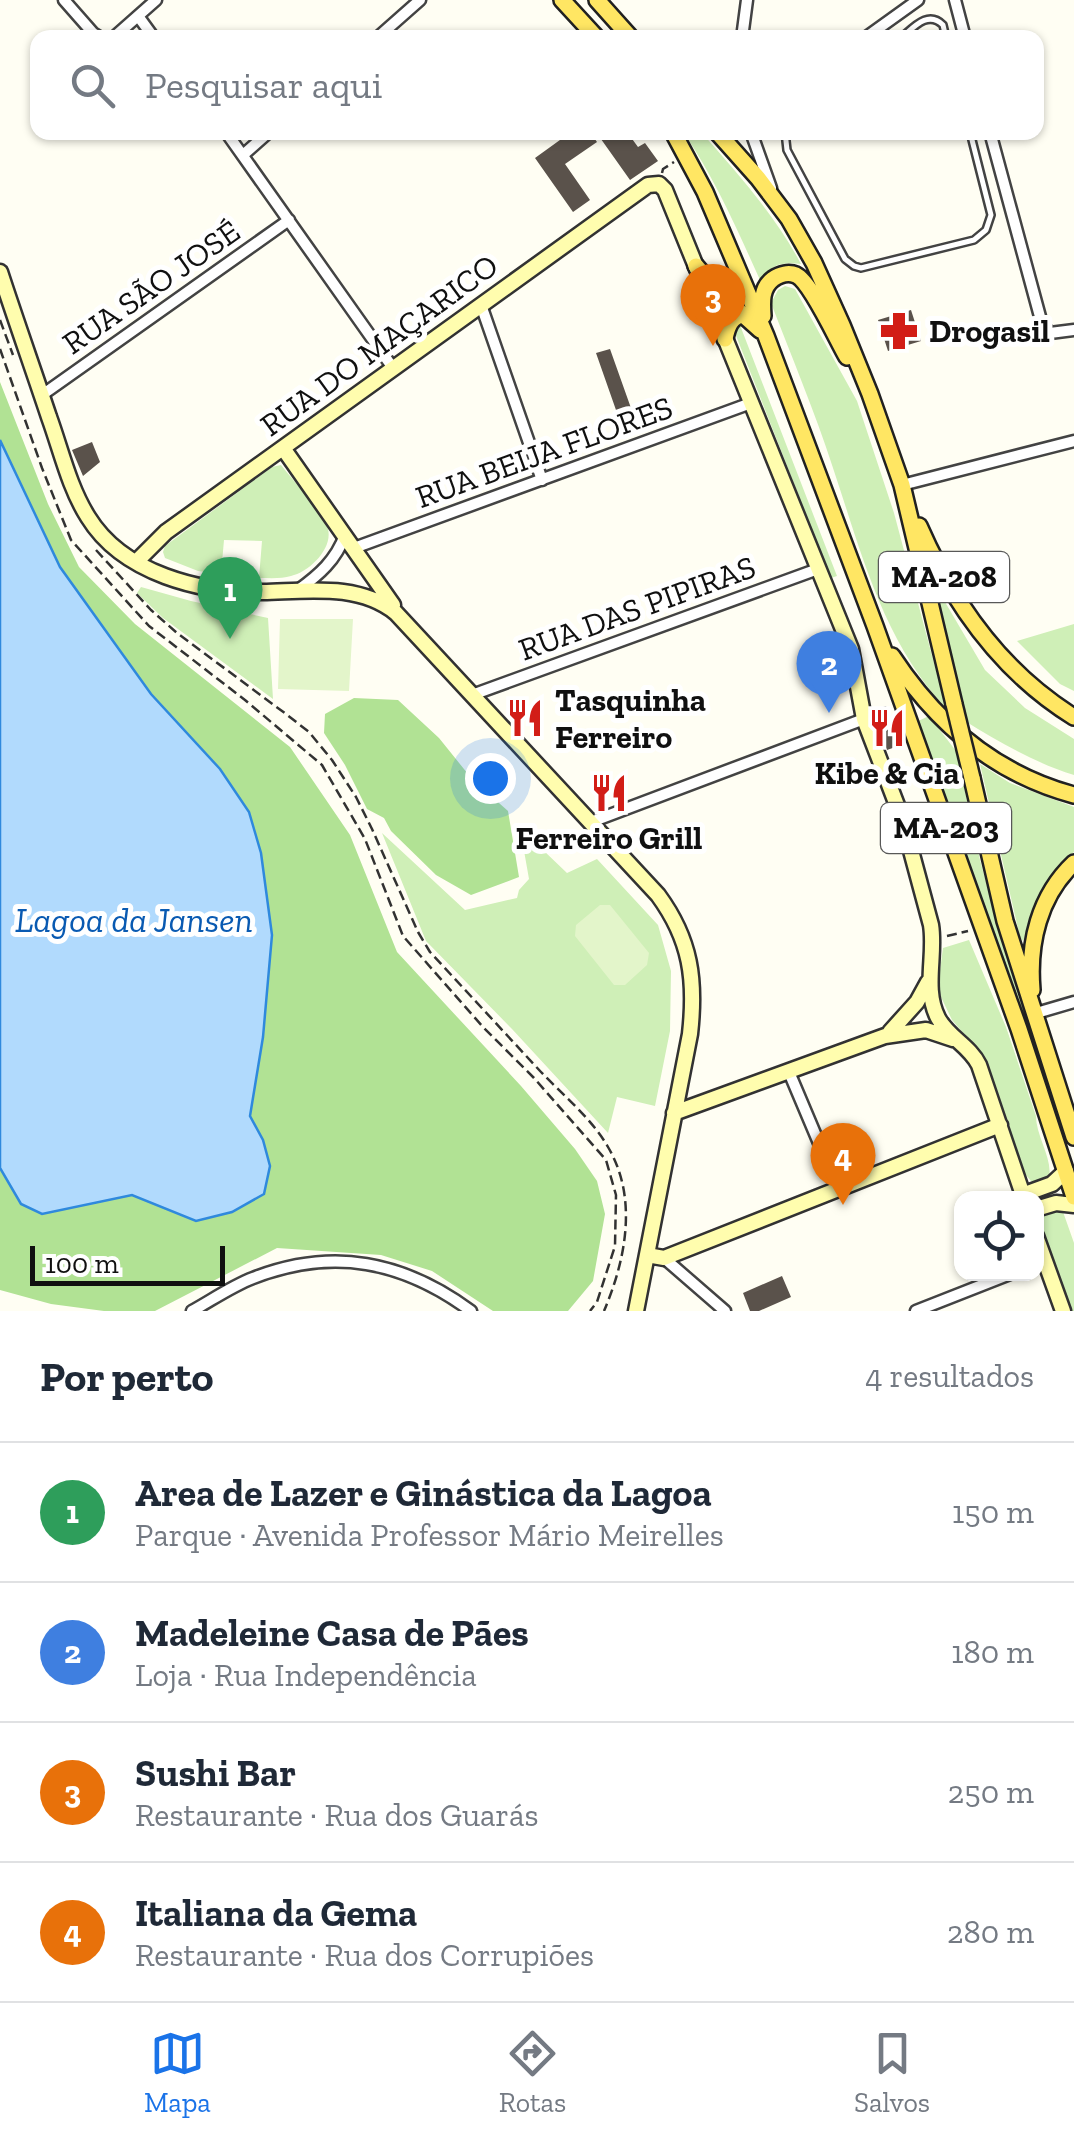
<!DOCTYPE html>
<html lang="pt">
<meta charset="utf-8">
<style>
body{margin:0;font-family:"Zilla Slab",serif;background:#f6f6f7;color:#1f2937}
.controls{position:absolute;right:30px;bottom:30px;display:grid;overflow:hidden;border-radius:20px;box-shadow:0 2px 8px #0004}
.controls button{width:90px;height:90px;display:grid;place-items:center;padding:0;border:0;border-bottom:2px solid #e0e1e3;background:#fff;color:#1f2937;font:50px sans-serif}
.scale{position:absolute;left:30px;bottom:25px;width:195px;box-sizing:border-box;padding-left:10px;border:5px solid #101010;border-top:0;font-size:28px;line-height:35px;white-space:nowrap;color:#101010;-webkit-text-stroke:8px #fff;paint-order:stroke}
.you{position:absolute;left:490px;top:778px;width:35px;height:35px;margin:-25px;border:8px solid #fff;border-radius:50%;background:#1a73e8;box-shadow:0 0 0 15px #1a73e833}
.badge{display:grid;place-items:center;width:65px;height:65px;border-radius:50%;background:#1a73e8;color:#fff;font-size:32px;font-weight:700}
.pin{position:absolute;translate:-50% -82px;filter:drop-shadow(0 2px 5px #0008)}
.pin::after{content:'';position:absolute;top:52px;width:35px;height:30px;background:inherit;clip-path:polygon(0 0,100% 0,50% 100%)}
.list{margin:0;padding:0;list-style:none}
h2{display:flex;justify-content:space-between;align-items:center;height:130px;margin:0;padding:0 40px;font-size:42px}
h2 small{font-size:32px;font-weight:400;color:#747a83}
.list li{display:grid;grid-template-columns:65px 1fr auto;gap:30px;align-items:center;box-sizing:border-box;height:140px;padding:0 40px;border-top:2px solid #e0e1e3}
.list b{display:block;font-size:38px;white-space:nowrap}
.list p{margin:0;font-size:32px;white-space:nowrap;color:#747a83}
.list em{font-size:32px;font-style:normal;color:#747a83}
.icon{flex:none;width:55px;height:55px;fill:none;stroke:currentColor;stroke-width:2;stroke-linecap:round;stroke-linejoin:round}
.map{position:relative;flex:none;width:1074px;height:1311px;overflow:hidden}
.search{position:absolute;background:#fff;box-shadow:0 2px 8px #0004;left:30px;right:30px;top:30px;height:110px;display:flex;align-items:center;gap:25px;box-sizing:border-box;padding:0 35px;border-radius:20px;color:#747a83;font-size:38px}
.sheet{height:690px;background:#fff}
nav{display:flex;justify-content:space-around;align-items:center;box-sizing:border-box;height:140px;border-top:2px solid #e0e1e3;background:#fff;font-size:28px;color:#747a83}
nav a{display:grid;justify-items:center;gap:5px}
nav .on{color:#1a73e8}
.map>svg:first-child{display:block}
.green{fill:#cfefb7}
.forest{fill:#b1e294}
.pitch{fill:#e3f5ca}
.water{fill:#b1dafd;stroke:#2f89dd;stroke-width:2.5}
.building{fill:#5a524b}
.lines{fill:none;stroke-linecap:round;stroke-linejoin:round}
.lane-casing{stroke:#434343;stroke-width:10}
.street-casing{stroke:#434343;stroke-width:15}
.secondary-casing{stroke:#323232;stroke-width:19}
.primary-casing{stroke:#212121;stroke-width:20}
.path{stroke:#323232;stroke-width:2.5;stroke-dasharray:10 5;stroke-linecap:butt}
.lane{stroke:#fff;stroke-width:5}
.street{stroke:#fff;stroke-width:10}
.secondary{stroke:#fffdae;stroke-width:14}
.primary{stroke:#ffe663;stroke-width:15}
.primary-bridge-casing{stroke:#212121;stroke-width:20;stroke-linecap:butt}
.primary-bridge{stroke:#ffe663;stroke-width:15}
.labels{text-anchor:middle;dominant-baseline:central;stroke-width:10;stroke-linejoin:round;paint-order:stroke}
.shield{fill:#fff;stroke:#585858;stroke-width:2.5}
.shield-label{font-size:30px;font-weight:bold;fill:#101010}
.street-label{font-size:32px;fill:#101010;stroke:#fff}
.poi-label{font-size:32px;font-weight:bold;fill:#101010;stroke:#fff;text-anchor:start}
.water-label{font-size:35px;font-style:italic;fill:#095ab2;stroke:#fff}
</style>
<div class="map">
<svg width="1074" height="1311" viewBox="0 0 1074 1311">
<rect width="100%" height="100%" fill="#fffef3"/>
<!-- green -->
<path class="green" d="M684 133H702C738 174 775 215 801 264 782 262 772 264 760 280 737 229 715 179 684 133Z
M785 286 795 289 857 401 894 513 946 708C883 642 861 551 833 468 815 412 792 358 771 303L778 290Z
M738 320 837 576 831 578 733 328Z
M281 465C291 478 325 515 328 529 333 549 309 572 291 576 282 579 269 578 259 578L262 541 224 540 221 574 198 571 165 558 163 552 165 546 272 467Z
M935 585 985 670 1025 708 1074 739V775C1035 763 999 742 965 721L932 586Z
M141 587 191 601 268 618 273 699 163 618 137 593Z
M1074 624V691L1060 684 1017 641Z
M929 716 956 751 980 860 999 930 1053 1088 1048 1089 987 915 916 722Z
M980 764 1010 783 1074 807V852C1059 866 1045 881 1037 900 1031 914 1031 928 1023 941L1020 937Z
M520 828 567 873 597 859 658 925 671 971 670 1031 655 1106 617 1097 608 1133 512 1029 426 941 382 833 465 910 517 898 519 890 529 879Z
M969 940 1006 1027 1036 1116C1036 1137 1053 1158 1049 1178L1038 1183 1031 1181 1021 1169 982 1055 952 1020 941 997 938 985 943 948Z
M1045 1207 1062 1209 1074 1243V1311H1070L1038 1223 1040 1212Z"/>
<!-- forest -->
<path class="forest" d="M0 382 48 504 79 567 135 624 290 747 350 835 397 952 521 1086 575 1149 597 1181 605 1214 593 1281 568 1311H493L432 1271 381 1255 277 1248 155 1311H104L51 1304 0 1290V1168L21 1204 42 1214 132 1195 196 1221 263 1140 250 1116 263 1037 272 935 220 769 151 694 60 567 0 440Z
M354 698 398 700 439 738 472 779 508 811 519 877 471 895 436 875 391 831 384 818 367 809 345 765 324 733 325 714Z"/>
<!-- pitch -->
<path class="pitch" d="M280 619H353L349 691 278 689Z
M600 905H610L649 953 647 965 625 985H614L575 936 576 925Z"/>
<!-- water -->
<path class="water" d="M0 440 60 567 151 694 220 769 249 812 261 853 272 935 263 1037 250 1116 263 1140 270 1166 264 1194 232 1212 196 1221 132 1195 42 1214 21 1204 0 1168Z"/>
<!-- building -->
<path class="building" d="M571 132H590L597 142 565 164 590 200 573 212 535 158Z
M596 132H627L638 147 645 143 658 161 630 180Z
M911 310 921 341 888 351 878 320Z
M610 349 637 425 623 430 596 353Z
M92 442 100 462 83 476 72 450Z
M886 706 901 745 887 750 872 711Z
M782 1276 791 1297 759 1311H750L743 1293Z"/>
<g class="lines">
<!-- lane casing -->
<g class="lane-casing">
<path id="lane" d="M901 38C914 27 928 10 943 25L946 38
M785 132 787 150 845 259 854 266 861 268 974 240 986 230 991 215 970 132"/>
</g>
<!-- street casing -->
<g class="street-casing">
<path id="street" d="M64 0 93 33 101 38
M955 0 965 38
M138 16 154 38
M113 38 156 0
M377 38 420 0
M742 38 747 0
M865 38 918 0
M226 132 393 368
M751 132 771 188
M990 132 1042 324 1050 333 1074 330
M243 155 269 132
M481 305 542 480
M42 395 289 220
M902 485 1074 441
M354 548 751 403
M298 590C319 575 336 560 345 535
M472 695 818 569
M591 822 864 719
M1033 1014 1074 1002
M789 1072 838 1188
M664 1258 725 1311
M192 1311C212 1300 232 1286 253 1278 333 1247 403 1261 471 1311
M916 1311 1010 1274"/>
</g>
<!-- secondary casing -->
<g class="secondary-casing">
<path id="secondary" d="M0 272C16 321 33 369 49 417 61 450 69 487 88 517 123 574 201 593 263 592 308 591 359 583 396 613L658 895C691 940 696 980 690 1034L636 1311
M283 448 393 605
M137 561 166 532 648 185 659 184 665 190 851 649 864 719 903 821 931 925C936 955 923 989 938 1018 948 1037 970 1046 979 1065L1024 1198
M890 1032 917 1002 928 982
M674 1113 885 1036 926 1030 953 1039
M1022 1195 1052 1184 1066 1171
M1036 1209 1056 1203 1074 1205
M1036 1236 1063 1311
M647 1255 664 1258 1000 1125"/>
</g>
<!-- primary casing -->
<g class="primary-casing">
<path id="primary" d="M562 0 597 38
M597 0 631 38
M673 132 705 192 766 336 875 626 1019 1029 1074 1197
M717 132 758 178 789 219 814 263 842 325 870 394 902 485 954 704
M696 266 721 295 760 330
M763 316C762 302 761 288 773 279 780 274 789 272 796 275 811 282 837 340 847 357
M725 339C727 328 731 315 745 315
M919 526C953 604 1001 672 1074 717
M892 656C936 723 995 774 1074 795
M972 778 1005 921 1074 1137
M1032 990C1028 943 1039 896 1074 863"/>
</g>
<!-- path -->
<path class="path" d="M662 173 663 169 674 162
M0 320 13 355
M0 349 42 468 71 540 149 626 245 700 322 765 365 839 403 936 483 1027 534 1078 606 1160 616 1195 615 1246 597 1302 590 1311
M96 550 151 610 177 633 286 714 309 732 332 760 356 797 372 829 418 932 430 952C467 992 504 1032 541 1072 563 1095 592 1119 608 1147 638 1198 626 1259 604 1311
M947 936 968 931"/>
<!-- lane -->
<use href="#lane" class="lane"/>
<!-- street -->
<use href="#street" class="street"/>
<!-- secondary -->
<use href="#secondary" class="secondary"/>
<!-- primary -->
<use href="#primary" class="primary"/>
<!-- primary-bridge casing -->
<g class="primary-bridge-casing">
<path id="primary-bridge" d="M954 704 972 778"/>
</g>
<!-- primary-bridge -->
<use href="#primary-bridge" class="primary-bridge"/>
</g>
<!-- icons -->
<defs>
<g id="pharmacy-bare" transform="scale(3)"><path d="M-2-6h4v4h4v4h-4v4h-4v-4h-4v-4h4Z" fill="#d21d17" stroke="#fff" stroke-width="2.5" paint-order="stroke"/></g>
<g id="restaurant-bare" transform="scale(3)"><path d="M-5-6h1v4h1v-4h1v4h1v-4h1v5L-1.5 .5V6h-2V.5L-5-1ZM5-6V6H3V1.5H1.5Q1.5-4 5-6Z" fill="#d21d17" stroke="#fff" stroke-width="2.5" paint-order="stroke"/></g>
</defs>
<g fill-rule="evenodd">
<use href="#pharmacy-bare" x="899" y="331"/>
<use href="#restaurant-bare" x="525" y="718"/>
<use href="#restaurant-bare" x="887" y="728"/>
<use href="#restaurant-bare" x="609" y="793"/>
</g>
<g class="labels">
<!-- shield labels -->
<g class="shield">
<rect x="879" y="552" width="130" height="50" rx="8"/>
<rect x="881" y="803" width="130" height="50" rx="8"/>
</g>
<g class="shield-label">
<text x="944" y="577">MA-208</text>
<text x="946" y="828">MA-203</text>
</g>
<!-- street labels -->
<g class="street-label">
<text transform="translate(151 287) rotate(-35)">RUA SÃO JOSÉ</text>
<text transform="translate(379 345) rotate(-36)">RUA DO MAÇARICO</text>
<text transform="translate(544 452) rotate(-20)">RUA BEIJA FLORES</text>
<text transform="translate(637 608) rotate(-20)">RUA DAS PIPIRAS</text>
</g>
<!-- poi labels -->
<g class="poi-label">
<text x="929" y="331">Drogasil</text>
<text x="555" y="700">Tasquinha<tspan x="555" dy="37">Ferreiro</tspan></text>
<text x="887" y="773" text-anchor="middle">Kibe &amp; Cia</text>
<text x="609" y="838" text-anchor="middle">Ferreiro Grill</text>
</g>
<!-- water labels -->
<g class="water-label">
<text x="134" y="920">Lagoa da Jansen</text>
</g>
</g>
</svg>
<div class="controls">
<button><svg class="icon" aria-label="locate" viewBox="0 0 24 24"><circle cx="12" cy="12" r="6"/><path d="M12 2v4M12 18v4M2 12h4M18 12h4"/></svg></button>
</div>
<div class="scale">100 m</div>
<div class="you"></div>
<div class="pin badge" style="left:230px;top:639px;background:#2e9e5b">1</div>
<div class="pin badge" style="left:829px;top:713px;background:#3f7fe0">2</div>
<div class="pin badge" style="left:713px;top:346px;background:#e8710a">3</div>
<div class="pin badge" style="left:843px;top:1205px;background:#e8710a">4</div>
<div class="search"><svg class="icon" aria-label="search" viewBox="0 0 24 24"><circle cx="10" cy="10" r="6"/><path d="M15 15l6 6"/></svg>Pesquisar aqui</div>
</div>
<section class="sheet">
<h2>Por perto<small>4 resultados</small></h2>
<ul class="list">
<li><span class="badge" style="background:#2e9e5b">1</span><div><b>Area de Lazer e Ginástica da Lagoa</b><p>Parque · Avenida Professor Mário Meirelles</p></div><em>150 m</em></li>
<li><span class="badge" style="background:#3f7fe0">2</span><div><b>Madeleine Casa de Pães</b><p>Loja · Rua Independência</p></div><em>180 m</em></li>
<li><span class="badge" style="background:#e8710a">3</span><div><b>Sushi Bar</b><p>Restaurante · Rua dos Guarás</p></div><em>250 m</em></li>
<li><span class="badge" style="background:#e8710a">4</span><div><b>Italiana da Gema</b><p>Restaurante · Rua dos Corrupiões</p></div><em>280 m</em></li>
</ul>
</section>
<nav>
<a class="on"><svg class="icon" aria-label="map" viewBox="0 0 24 24"><path d="M3 6l6-2 6 2 6-2v14l-6 2-6-2-6 2zM9 4v14M15 6v14"/></svg>Mapa</a>
<a><svg class="icon" aria-label="directions" viewBox="0 0 24 24"><path d="M12 3l9 9-9 9-9-9zM9 14v-3h6M13 9l2 2-2 2"/></svg>Rotas</a>
<a><svg class="icon" aria-label="saved" viewBox="0 0 24 24"><path d="M7 4h10v16l-5-4-5 4z"/></svg>Salvos</a>
</nav>
